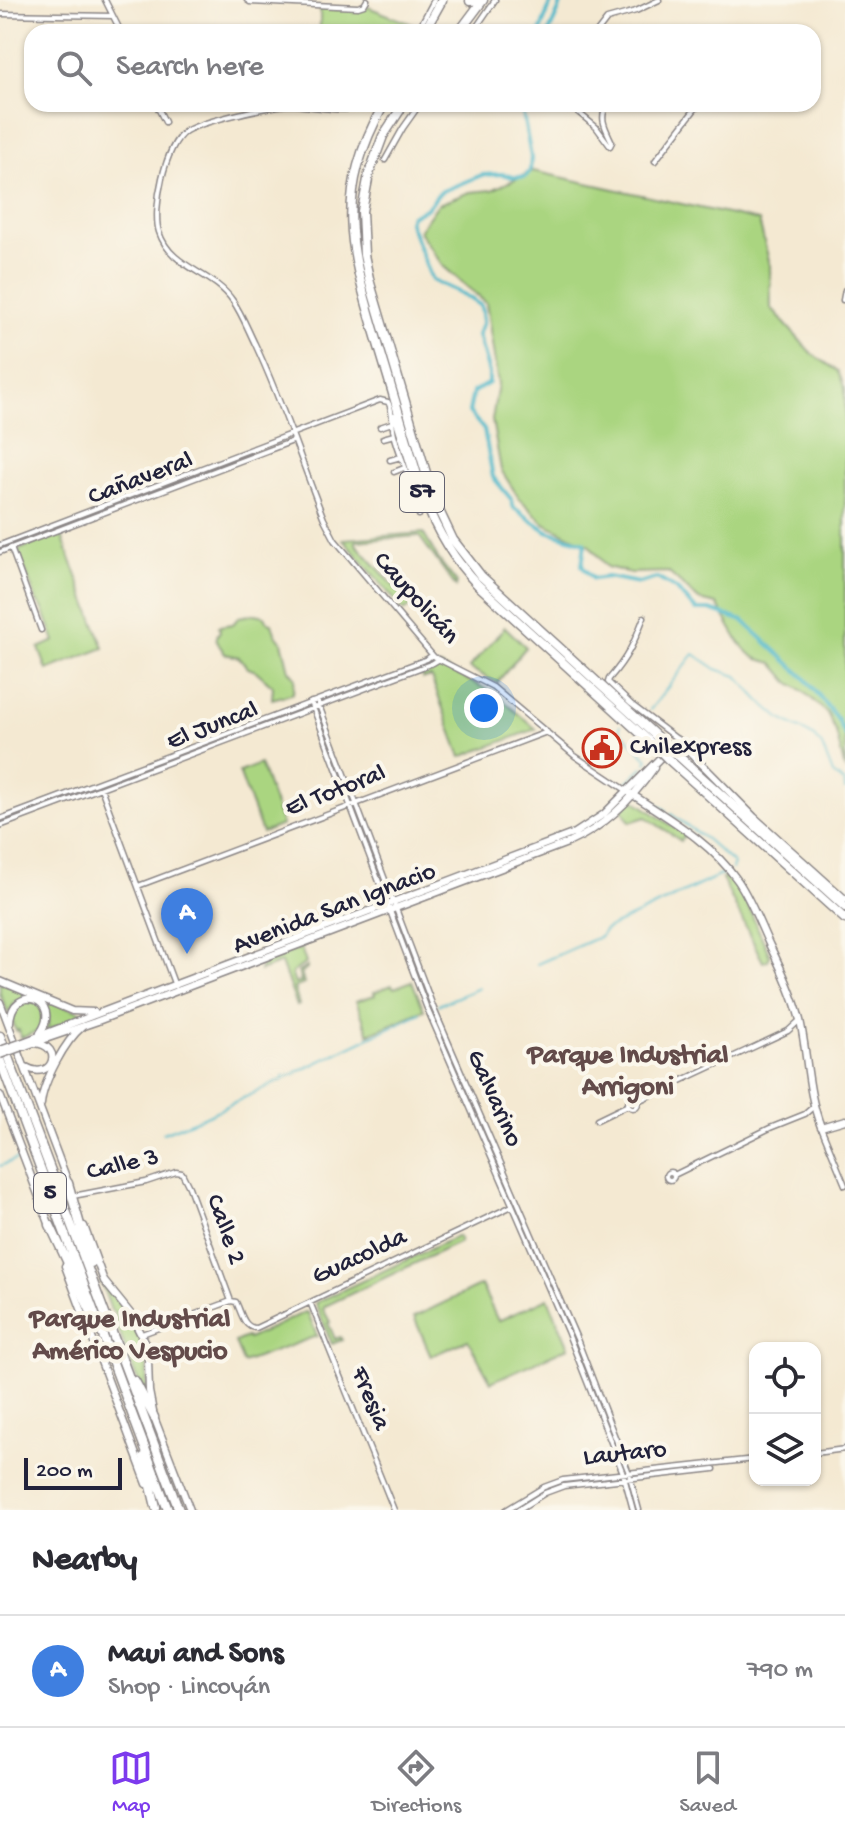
<!DOCTYPE html>
<meta charset="utf-8">
<style>
body{margin:0;font-family:"Gochi Hand",sans-serif;background:#f2f2f3;color:#2b2b33}
.controls{position:absolute;right:24px;bottom:24px;display:grid;overflow:hidden;border-radius:16px;box-shadow:0 2px 6px #0004}
.controls button{width:72px;height:72px;display:grid;place-items:center;padding:0;border:0;border-bottom:2px solid #e1e1e2;background:#fff;color:#2b2b33;font:40px sans-serif}
.scale{position:absolute;left:24px;bottom:20px;width:98px;box-sizing:border-box;padding-left:8px;border:4px solid #22223b;border-top:0;font-size:22px;line-height:28px;white-space:nowrap;color:#22223b;-webkit-text-stroke:6px #fbf7ec;paint-order:stroke}
.you{position:absolute;left:484px;top:708px;width:28px;height:28px;margin:-20px;border:6px solid #fff;border-radius:50%;background:#1a73e8;box-shadow:0 0 0 12px #1a73e833}
.badge{display:grid;place-items:center;width:52px;height:52px;border-radius:50%;background:#7c3aed;color:#fff;font-size:26px;font-weight:700}
.pin{position:absolute;translate:-50% -66px;filter:drop-shadow(0 2px 4px #0008)}
.pin::after{content:'';position:absolute;top:42px;width:28px;height:24px;background:inherit;clip-path:polygon(0 0,100% 0,50% 100%)}
.list{margin:0;padding:0;list-style:none}
h2{display:flex;justify-content:space-between;align-items:center;height:104px;margin:0;padding:0 32px;font-size:34px}
h2 small{font-size:26px;font-weight:400;color:#7c7c81}
.list li{display:grid;grid-template-columns:52px 1fr auto;gap:24px;align-items:center;box-sizing:border-box;height:112px;padding:0 32px;border-top:2px solid #e1e1e2}
.list b{display:block;font-size:30px;white-space:nowrap}
.list p{margin:0;font-size:26px;white-space:nowrap;color:#7c7c81}
.list em{font-size:26px;font-style:normal;color:#7c7c81}
.icon{flex:none;width:44px;height:44px;fill:none;stroke:currentColor;stroke-width:2;stroke-linecap:round;stroke-linejoin:round}
.map{position:relative;flex:none;width:845px;height:1510px;overflow:hidden}
.search{position:absolute;background:#fff;box-shadow:0 2px 6px #0004;left:24px;right:24px;top:24px;height:88px;display:flex;align-items:center;gap:20px;box-sizing:border-box;padding:0 28px;border-radius:24px;color:#7c7c81;font-size:30px}
.sheet{height:216px;background:#fff}
nav{display:flex;justify-content:space-around;align-items:center;box-sizing:border-box;height:112px;border-top:2px solid #e1e1e2;background:#fff;font-size:22px;color:#7c7c81}
nav a{display:grid;justify-items:center;gap:4px}
nav .on{color:#7c3aed}
.map>svg:first-child{display:block}
.green{fill:#aad580;stroke:#667c5e;stroke-width:2}
.lines{fill:none;stroke-linecap:round;stroke-linejoin:round}
.stream{stroke:#4db8c9;stroke-width:2}
.canal{stroke:#4db8c9;stroke-width:4}
.minor-casing{stroke:#8b8686;stroke-width:7}
.major-casing{stroke:#8b8686;stroke-width:9}
.highway-casing{stroke:#8b8686;stroke-width:11}
.minor{stroke:#fff;stroke-width:4}
.major{stroke:#fff;stroke-width:6}
.highway{stroke:#fff;stroke-width:8}
.major-bridge-casing{stroke:#8b8686;stroke-width:9;stroke-linecap:butt}
.highway-bridge-casing{stroke:#8b8686;stroke-width:11;stroke-linecap:butt}
.major-bridge{stroke:#fff;stroke-width:6}
.highway-bridge{stroke:#fff;stroke-width:8}
.labels{text-anchor:middle;dominant-baseline:central;stroke-width:8;stroke-linejoin:round;paint-order:stroke}
.shield{fill:#fbf7ec;stroke:#636270;stroke-width:2}
.shield-label{font-size:24px;font-weight:bold;fill:#22223b}
.street-label{font-size:26px;fill:#22223b;stroke:#fbf7ec}
.poi-label{font-size:26px;fill:#22223b;stroke:#fbf7ec;text-anchor:start}
.neighbourhood-label{font-size:28px;font-weight:bold;fill:#634b4a;stroke:#fbf7ec}
</style>
<div class="map">
<svg width="845" height="1510" viewBox="0 0 845 1510">
<rect width="100%" height="100%" fill="#fbf7ec"/>
<filter id="ink" filterUnits="userSpaceOnUse"><feTurbulence type="fractalNoise" baseFrequency=".0125" numOctaves="2"/><feDisplacementMap in="SourceGraphic" scale="16" xChannelSelector="R" yChannelSelector="G"/><feConvolveMatrix kernelMatrix="1 2 1 2 8 2 1 2 1" color-interpolation-filters="sRGB"/></filter>
<filter id="wash" filterUnits="userSpaceOnUse"><feTurbulence type="fractalNoise" baseFrequency=".006" numOctaves="4" result="noise"/><feDisplacementMap in="SourceGraphic" scale="32" xChannelSelector="R" yChannelSelector="G"/><feGaussianBlur stdDeviation="1.8" result="paint"/><feColorMatrix in="noise" values="0 0 0 0 0 0 0 0 0 0 0 0 0 0 0 0 0 1.4 0 .05"/><feComposite in="paint" operator="in"/></filter>
<g filter="url(#wash)">
<rect width="100%" height="100%" fill="#f4e9d2"/>
<!-- green -->
<path class="green" d="M368 7 414 25 410 32H320V8L363 10Z
M533 171 759 221 770 265 771 308 812 354 838 371 845 389V770L836 732 827 713 803 691 789 682 773 663 758 659 750 654 739 642 717 604 699 600 668 572 631 573 607 567 589 545 544 523 519 498 501 470 492 420 498 384 486 303 443 266 419 231 438 204 470 192 492 190Z
M423 533 439 560 457 583 456 587 419 536 356 541V544L412 606 404 611 343 539Z
M61 534 104 648 47 670 39 648 55 641 42 607 37 602 18 550Z
M256 614 265 616 268 622 272 623 275 633 282 642 289 670 295 677 293 693 291 694 272 699 273 686 256 671 248 668 239 657 225 654C220 645 212 640 220 631L219 626 233 624 239 617Z
M505 627 526 647 497 683 469 668Z
M440 666 494 693 536 729 461 757 431 677 423 679 421 673Z
M260 764 282 825 262 833 239 772Z
M633 799 685 835 681 841 646 817 630 822 622 809Z
M730 876 739 886 770 956 768 960 763 962 722 879Z
M301 948 306 963 293 972 292 975 295 984 301 982 298 972 307 967V969L301 973 304 984 294 988 299 1005 297 1006 281 963 260 971 261 964Z
M412 981 424 1010 369 1034 356 1001 375 995 374 992 392 985 394 988Z
M0 982 86 1014V1015L46 1030C52 1018 48 1011 41 1001H16L8 1013 0 994Z
M22 1001 38 1003 45 1013 39 1031 21 1038 19 1030 16 1031 12 1020 14 1007Z
M458 1236 460 1242 325 1306 323 1309 330 1322 328 1323 335 1339 340 1337 342 1340 332 1344 315 1303Z
M101 1282H102C123 1308 145 1333 147 1368 147 1377 146 1386 147 1395L136 1377 116 1323 117 1321 114 1312 111 1310Z
M481 1285 498 1321 548 1298 569 1347 491 1382 468 1340 431 1356 414 1317Z
M305 1312 308 1313 317 1336 243 1363 235 1342 246 1337 248 1339Z"/>
<g class="lines">
<!-- stream -->
<path class="stream" d="M650 710 694 654 716 669 737 676 760 701 781 719 815 737 822 746 833 774 844 782 845 790
M620 725V730L648 759 646 763
M627 782 643 767
M640 792 666 810
M671 814 707 840 734 864 732 869
M537 964 601 936 604 930 727 872
M438 1005 479 988
M163 1133 204 1117 420 1013
M0 1166 20 1158"/>
<!-- canal -->
<path class="canal" d="M540 32 552 0
M549 32 559 10 562 0
M521 104 531 157 530 171 525 177H513L502 174 482 175 440 192 427 208 411 216 409 221 432 280 463 294 481 306 483 321 478 335 489 373V383L473 392 469 412 484 430 493 477 511 499 514 508 547 531 585 543 582 566 593 579 607 577 639 583 657 578 676 589 696 610H710L743 621 805 678 838 720 845 736"/>
</g>
</g>
<g filter="url(#ink)">
<g class="lines">
<!-- minor casing -->
<g class="minor-casing">
<path id="minor" d="M105 0 121 32
M247 0 250 2 358 7 364 5 367 0
M0 14 113 16
M417 32 434 0
M473 32 495 0
M597 32 607 19 636 11 659 0
M156 104 165 122
M370 104C347 115 317 106 292 105 272 105 203 121 186 131 165 144 152 210 159 232 171 269 213 271 233 301 242 314 248 330 255 344 282 401 301 461 324 519L335 540 434 657 493 687 575 756 626 790
M568 104 596 127 610 146 612 142C605 127 599 119 607 104
M385 160 403 128 420 104
M655 161 699 104
M843 300 845 290
M394 415 411 470 407 477
M380 427 392 423
M383 438 394 435
M390 460 401 457
M394 472 404 468
M0 545 380 400 388 402C394 412 391 423 394 434 401 461 415 487 419 515
M11 548 41 630
M0 552 293 441
M644 617C634 643 628 657 609 679L608 682 631 704 677 739
M317 700 434 1009 577 1339 629 1473 639 1510
M311 702 426 1006 567 1331 623 1473 633 1510
M101 788 175 986
M0 819 427 659 432 655
M0 826 433 663 438 660
M138 886 547 732
M628 1103a5 5 0 1 1 10 0a5 5 0 1 1-10 0Z
M638 1101 788 1031 800 1020
M597 1120 628 1105
M821 1127 845 1185
M666 1176a4 4 0 1 1 8 0a4 4 0 1 1-8 0Z
M674 1175 770 1128 805 1114 813 1107
M73 1196 146 1182 176 1172 182 1173 189 1187 231 1301
M231 1301 236 1302C241 1311 243 1328 256 1328L512 1206
M310 1302 394 1510
M142 1334 231 1301
M815 1453 845 1449
M506 1510 544 1487 563 1480 755 1459
M518 1510 545 1493 564 1486 714 1469"/>
</g>
<!-- major casing -->
<g class="major-casing">
<path id="major" d="M630 793C668 818 711 842 738 881 751 900 760 925 770 946 782 970 793 994 800 1020 808 1057 807 1091 821 1127L845 1120
M0 981 72 1011 94 1012
M0 1002 69 1185
M10 1022C12 982 64 999 40 1033
M23 1042 575 833 604 814 678 740 754 817 845 899
M25 1046 95 1022 570 842C604 827 633 798 654 768
M26 1067C52 1082 65 1046 35 1043
M0 1095 50 1226
M41 1104C43 1082 65 1041 82 1027
M84 1226 104 1281 130 1313 144 1341 148 1359 149 1391 154 1417 190 1510
M65 1266 147 1484"/>
</g>
<!-- highway casing -->
<g class="highway-casing">
<path id="highway" d="M470 1 482 0
M424 32 442 0
M459 32 483 0
M384 104C332 198 351 251 379 347 394 396 408 445 423 495 435 529 452 558 478 585L661 752
M404 104 383 136 369 174 362 211 364 255 370 283 434 500 453 540 481 576 667 746
M673 751 845 907
M667 758 845 919
M0 1036 179 1510
M0 1060 168 1510
M68 1183 91 1263
M50 1225 91 1312
M135 1381 154 1417
M144 1457 156 1507"/>
</g>
<!-- minor -->
<use href="#minor" class="minor"/>
<!-- major -->
<use href="#major" class="major"/>
<!-- highway -->
<use href="#highway" class="highway"/>
<!-- major-bridge casing -->
<g class="major-bridge-casing">
<path id="major-bridge" d="M0 1050 23 1042
M0 1055 25 1046"/>
</g>
<!-- highway-bridge casing -->
<g class="highway-bridge-casing">
<path id="highway-bridge" d="M667 746 673 751
M661 752 667 758"/>
</g>
<!-- major-bridge -->
<use href="#major-bridge" class="major-bridge"/>
<!-- highway-bridge -->
<use href="#highway-bridge" class="highway-bridge"/>
</g>
</g>
<!-- icons -->
<defs>
<g id="civic-ring" transform="scale(2)"><circle r="9.5" fill="#fbf7ec" stroke="#c8321e" stroke-width="1.5"/><path d="M-.6-6.5H3V-4.5H.6V-3L4-1V1h2V6H-6V1h2V-1L-.6-3ZM-1.2 2.5V6h2.4V2.5Z" fill="#c8321e"/></g>
</defs>
<g fill-rule="evenodd">
<use href="#civic-ring" x="602" y="748"/>
</g>
<g class="labels">
<!-- shield labels -->
<g class="shield">
<rect x="400" y="472" width="44" height="40" rx="6"/>
<rect x="34" y="1173" width="32" height="40" rx="6"/>
</g>
<g class="shield-label">
<text x="422" y="492">57</text>
<text x="50" y="1193">5</text>
</g>
<!-- street labels -->
<g class="street-label">
<text transform="translate(141 480) rotate(-21)">Cañaveral</text>
<text transform="translate(415 599) rotate(48)">Caupolicán</text>
<text transform="translate(213 727) rotate(-21)">El Juncal</text>
<text transform="translate(336 792) rotate(-21)">El Totoral</text>
<text transform="translate(335 910) rotate(-21)">Avenida San Ignacio</text>
<text transform="translate(493 1099) rotate(66)">Galvarino</text>
<text transform="translate(123 1166) rotate(-13)">Calle 3</text>
<text transform="translate(224 1230) rotate(70)">Calle 2</text>
<text transform="translate(360 1258) rotate(-25)">Guacolda</text>
<text transform="translate(369 1399) rotate(68)">Fresia</text>
<text transform="translate(625 1455) rotate(-6)">Lautaro</text>
</g>
<!-- poi labels -->
<g class="poi-label">
<text x="630" y="748">Chilexpress</text>
</g>
<!-- neighbourhood labels -->
<g class="neighbourhood-label">
<text x="628" y="1056">Parque Industrial<tspan x="628" dy="32">Arrigoni</tspan></text>
<text x="130" y="1320">Parque Industrial<tspan x="130" dy="32">Américo Vespucio</tspan></text>
</g>
</g>
</svg>
<div class="controls">
<button><svg class="icon" aria-label="locate" viewBox="0 0 24 24"><circle cx="12" cy="12" r="6"/><path d="M12 2v4M12 18v4M2 12h4M18 12h4"/></svg></button>
<button><svg class="icon" aria-label="layers" viewBox="0 0 24 24"><path d="M12 4l9 5-9 5-9-5zM3 14l9 5 9-5"/></svg></button>
</div>
<div class="scale">200 m</div>
<div class="you"></div>
<div class="pin badge" style="left:187px;top:954px;background:#3f7fe0">A</div>
<div class="search"><svg class="icon" aria-label="search" viewBox="0 0 24 24"><circle cx="10" cy="10" r="6"/><path d="M15 15l6 6"/></svg>Search here</div>
</div>
<section class="sheet">
<h2>Nearby<small></small></h2>
<ul class="list">
<li><span class="badge" style="background:#3f7fe0">A</span><div><b>Maui and Sons</b><p>Shop · Lincoyán</p></div><em>790 m</em></li>
</ul>
</section>
<nav>
<a class="on"><svg class="icon" aria-label="map" viewBox="0 0 24 24"><path d="M3 6l6-2 6 2 6-2v14l-6 2-6-2-6 2zM9 4v14M15 6v14"/></svg>Map</a>
<a><svg class="icon" aria-label="directions" viewBox="0 0 24 24"><path d="M12 3l9 9-9 9-9-9zM9 14v-3h6M13 9l2 2-2 2"/></svg>Directions</a>
<a><svg class="icon" aria-label="saved" viewBox="0 0 24 24"><path d="M7 4h10v16l-5-4-5 4z"/></svg>Saved</a>
</nav>
